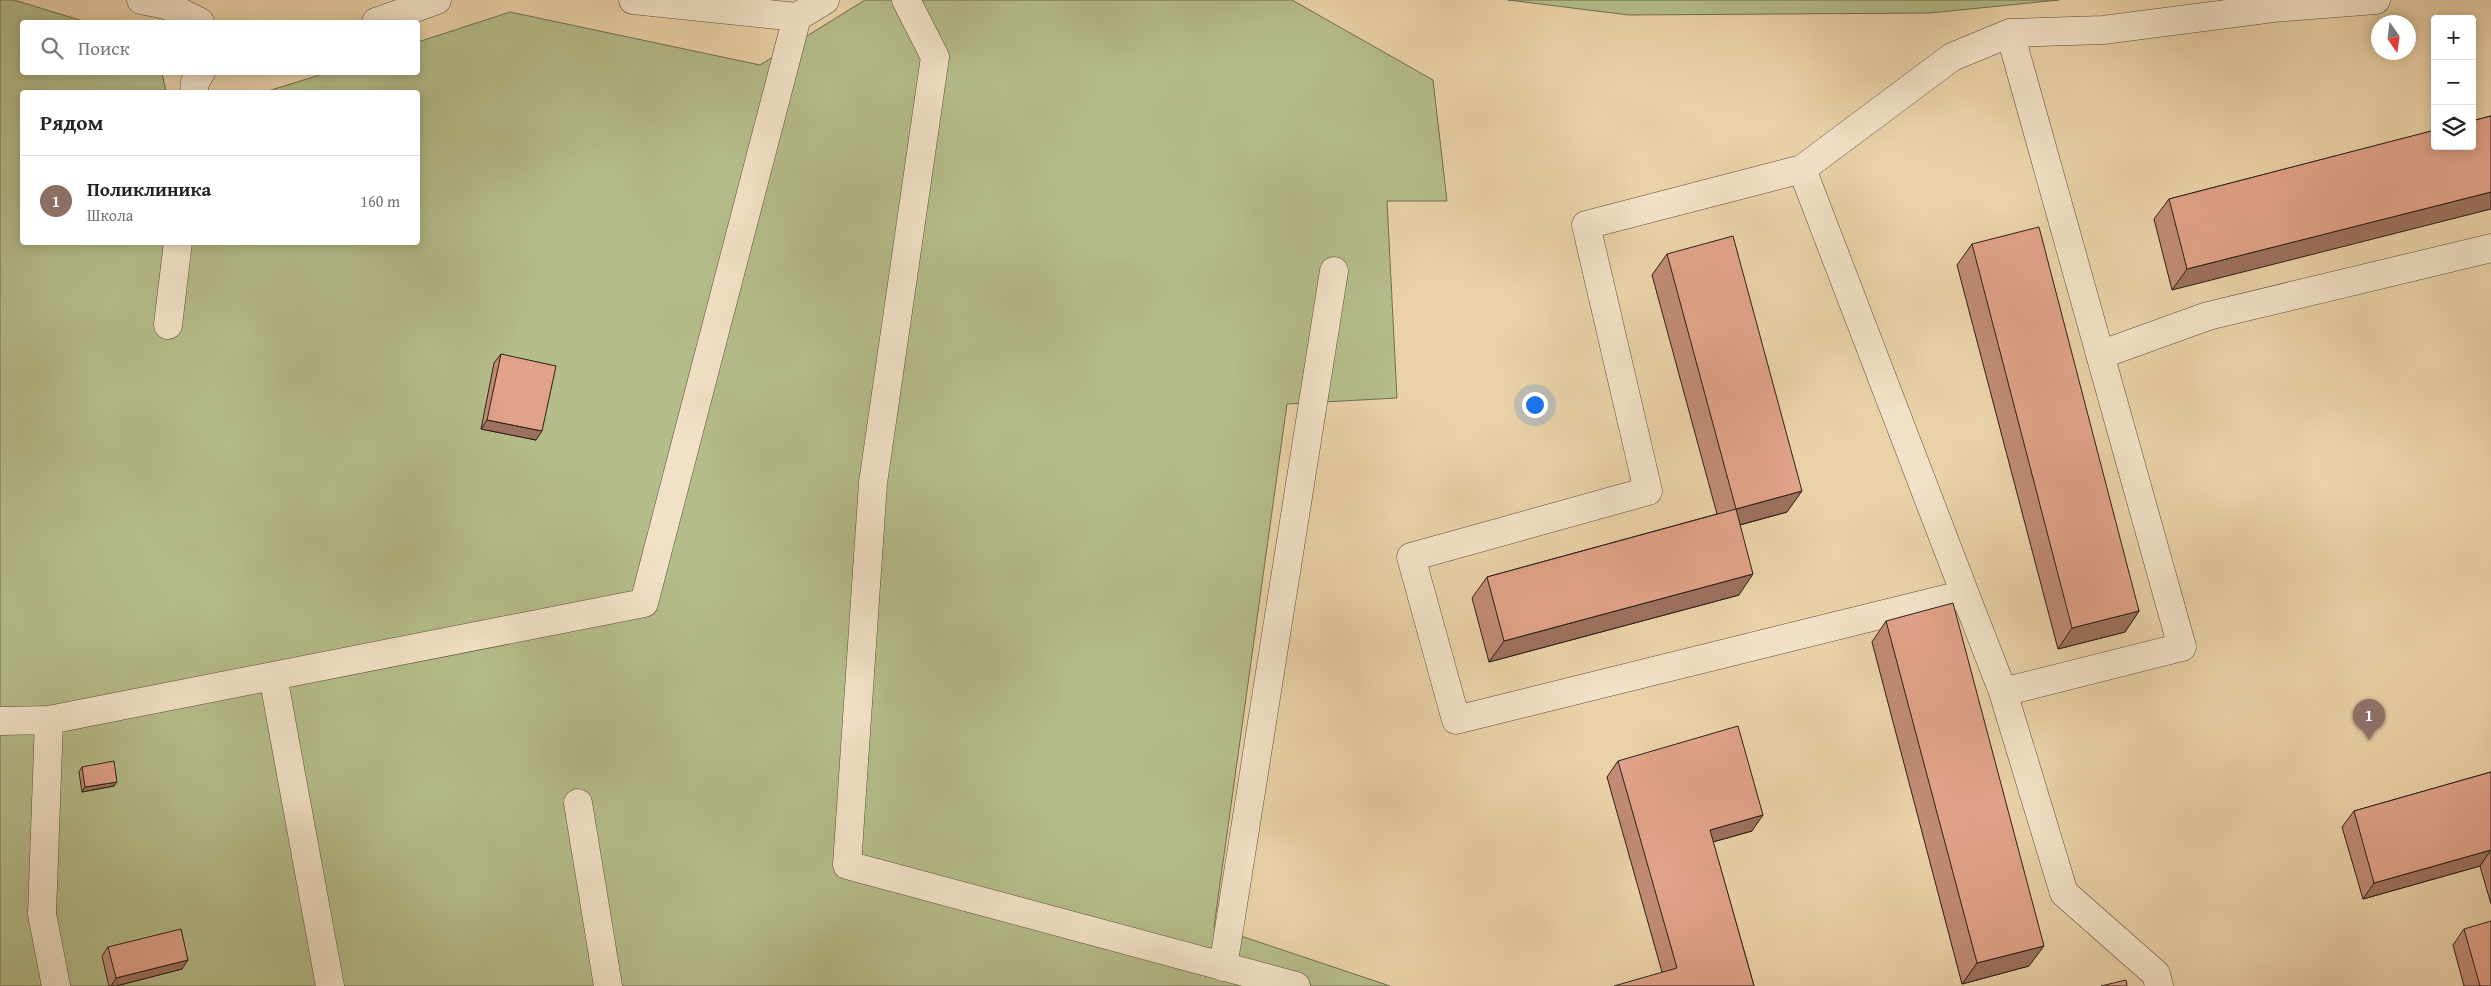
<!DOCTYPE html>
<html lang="ru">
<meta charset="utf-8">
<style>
body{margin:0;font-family:"Gentium Book Plus",serif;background:#f2f2f2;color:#222}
.controls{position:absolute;right:15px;top:15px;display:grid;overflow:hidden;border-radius:5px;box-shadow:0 2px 12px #0003}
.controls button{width:45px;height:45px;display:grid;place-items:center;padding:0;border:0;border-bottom:1px solid #e0e0e0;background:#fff;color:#222;font:25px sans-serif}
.compass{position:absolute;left:2371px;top:15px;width:45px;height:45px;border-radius:50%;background:#fff;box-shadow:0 2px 12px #0003;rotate:166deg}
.you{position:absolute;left:1534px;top:404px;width:18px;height:18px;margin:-12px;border:4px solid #fff;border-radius:50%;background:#1a73e8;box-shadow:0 0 0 8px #1a73e833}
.badge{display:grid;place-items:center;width:32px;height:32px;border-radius:50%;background:#0f766e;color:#fff;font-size:16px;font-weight:700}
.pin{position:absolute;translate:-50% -41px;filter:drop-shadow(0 1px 2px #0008)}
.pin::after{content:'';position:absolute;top:26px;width:18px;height:15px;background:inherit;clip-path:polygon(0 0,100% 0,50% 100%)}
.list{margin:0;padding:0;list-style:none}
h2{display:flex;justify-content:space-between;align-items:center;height:65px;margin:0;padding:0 20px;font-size:21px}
h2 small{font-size:16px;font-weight:400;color:#767676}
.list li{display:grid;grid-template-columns:32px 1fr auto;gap:15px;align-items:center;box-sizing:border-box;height:90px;padding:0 20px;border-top:1px solid #e0e0e0}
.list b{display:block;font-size:19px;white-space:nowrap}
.list p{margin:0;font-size:16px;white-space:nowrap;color:#767676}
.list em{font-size:16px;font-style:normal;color:#767676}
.icon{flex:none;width:28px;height:28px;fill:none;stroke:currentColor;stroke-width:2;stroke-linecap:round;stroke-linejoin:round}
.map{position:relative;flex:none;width:2491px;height:986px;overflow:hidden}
.search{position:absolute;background:#fff;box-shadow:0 2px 12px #0003;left:20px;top:20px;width:400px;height:55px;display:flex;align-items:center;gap:12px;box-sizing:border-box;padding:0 18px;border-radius:5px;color:#767676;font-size:19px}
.panel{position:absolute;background:#fff;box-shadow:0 2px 12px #0003;left:20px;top:90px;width:400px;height:155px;border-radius:5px}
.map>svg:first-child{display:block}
.green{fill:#b4bc89;stroke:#706e50}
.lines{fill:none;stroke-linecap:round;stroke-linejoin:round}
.minor-casing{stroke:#5c4c3c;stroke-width:29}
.minor{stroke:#f1e1c6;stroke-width:28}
.wall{fill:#c18b75;stroke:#2c2018}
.shaded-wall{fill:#9d715f;stroke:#2c2018}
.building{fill:#e0a288;stroke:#2c2018}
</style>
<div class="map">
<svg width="2491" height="986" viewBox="0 0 2491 986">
<rect width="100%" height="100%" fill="#ead1a7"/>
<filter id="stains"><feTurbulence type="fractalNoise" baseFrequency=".004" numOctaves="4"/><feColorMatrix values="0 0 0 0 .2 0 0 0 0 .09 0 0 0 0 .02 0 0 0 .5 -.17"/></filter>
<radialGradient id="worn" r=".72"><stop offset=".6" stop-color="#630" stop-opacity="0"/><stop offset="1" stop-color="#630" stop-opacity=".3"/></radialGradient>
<!-- green -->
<path class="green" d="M0 0H14L86 22H22V72L162 73 166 92H22V242H418V92H265L326 73 418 72V42L510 12 760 65 865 0H1292L1433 80 1447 201H1387L1397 398 1287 404 1214 927 1390 986H0Z
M1508 0H2059L1930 13 1629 15Z"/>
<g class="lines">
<!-- minor casing -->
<g class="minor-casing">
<path id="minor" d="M141 0 166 5 200 22
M906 0 935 57 873 483 847 865 1296 986
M797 17 825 0
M376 22 437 0
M194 92 195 82 201 72
M1802 169 1965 594
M168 325 178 242
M2100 355 2208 316 2491 248
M273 676 330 986
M2003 692 2182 647 2010 33
M49 720 644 603 797 17 633 0
M0 721 49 720 42 914 56 986
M578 803 608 986
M1223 967 1334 271
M2159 986 2156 974 2064 893 2003 692 1965 594 1456 720 1411 557 1648 491 1586 225 1802 169 1952 57 2010 33 2103 30 2273 8 2376 0"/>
</g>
<!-- minor -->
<use href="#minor" class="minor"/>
</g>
<!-- wall -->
<path class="wall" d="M2491 116 2172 290 2154 219 2169 199Z
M1972 244 2139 611 2125 632 2058 649 1957 265Z
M1667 254 1787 512 1740 525 1739 595 1489 662 1472 598 1487 577 1717 514 1652 275Z
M501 354 536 440 481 429 494 363Z
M1886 621 2029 966 1962 984 1872 642Z
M1618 761 1752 831 1713 842 1754 986 1662 972 1607 777Z
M82 767 114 786 82 792 79 772Z
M2491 772V904L2480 866 2363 899 2342 827 2354 811Z
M2464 929 2491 986H2464L2453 945Z
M108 947 182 969 116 986H109L102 956Z"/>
<!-- shaded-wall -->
<path class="shaded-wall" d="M2491 192V209L2172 290 2187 269Z
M487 420 542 431 536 440 481 429Z
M1802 491 1787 512 1721 530 1736 509Z
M1753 574 1739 595 1489 662 1504 641Z
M2139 611 2125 632 2058 649 2072 628Z
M117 782 114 786 82 792 85 787Z
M1763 815 1752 831 1698 846 1710 830Z
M2491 850 2480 866 2363 899 2374 883Z
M2044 946 2029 966 1962 984 1977 963Z
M188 960 182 969 116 986H111L116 978Z"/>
<!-- building -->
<path class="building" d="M2491 116V192L2187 269 2169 199 2435 130V146H2472V121Z
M2039 227 2139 611 2072 628 1972 244Z
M1733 236 1802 491 1736 509 1667 254Z
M501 354 556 366 542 431 487 420Z
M1736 509 1753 574 1504 641 1487 577Z
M1953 603 2044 946 1977 963 1886 621Z
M1738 726 1763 815 1710 830 1754 986H1614L1677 968 1618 761Z
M114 761 117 782 85 787 82 767Z
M2491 772V850L2374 883 2354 811Z
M2491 921V986H2480L2464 929Z
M181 929 188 960 116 978 108 947Z
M2126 980 2127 986H2101Z"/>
<rect width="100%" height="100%" filter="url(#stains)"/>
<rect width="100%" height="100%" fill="url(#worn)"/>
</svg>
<div class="controls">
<button>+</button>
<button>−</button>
<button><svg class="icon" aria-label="layers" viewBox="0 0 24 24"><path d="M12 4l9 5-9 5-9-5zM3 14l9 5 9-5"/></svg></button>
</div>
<svg class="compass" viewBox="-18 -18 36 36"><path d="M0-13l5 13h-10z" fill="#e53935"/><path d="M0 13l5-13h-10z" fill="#767676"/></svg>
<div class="you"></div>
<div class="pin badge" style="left:2369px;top:740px;background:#8d6e63">1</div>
<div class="search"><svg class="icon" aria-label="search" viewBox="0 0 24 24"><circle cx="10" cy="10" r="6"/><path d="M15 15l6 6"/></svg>Поиск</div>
<section class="panel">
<h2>Рядом<small></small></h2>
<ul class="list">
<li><span class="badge" style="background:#8d6e63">1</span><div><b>Поликлиника</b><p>Школа</p></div><em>160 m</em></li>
</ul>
</section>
</div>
